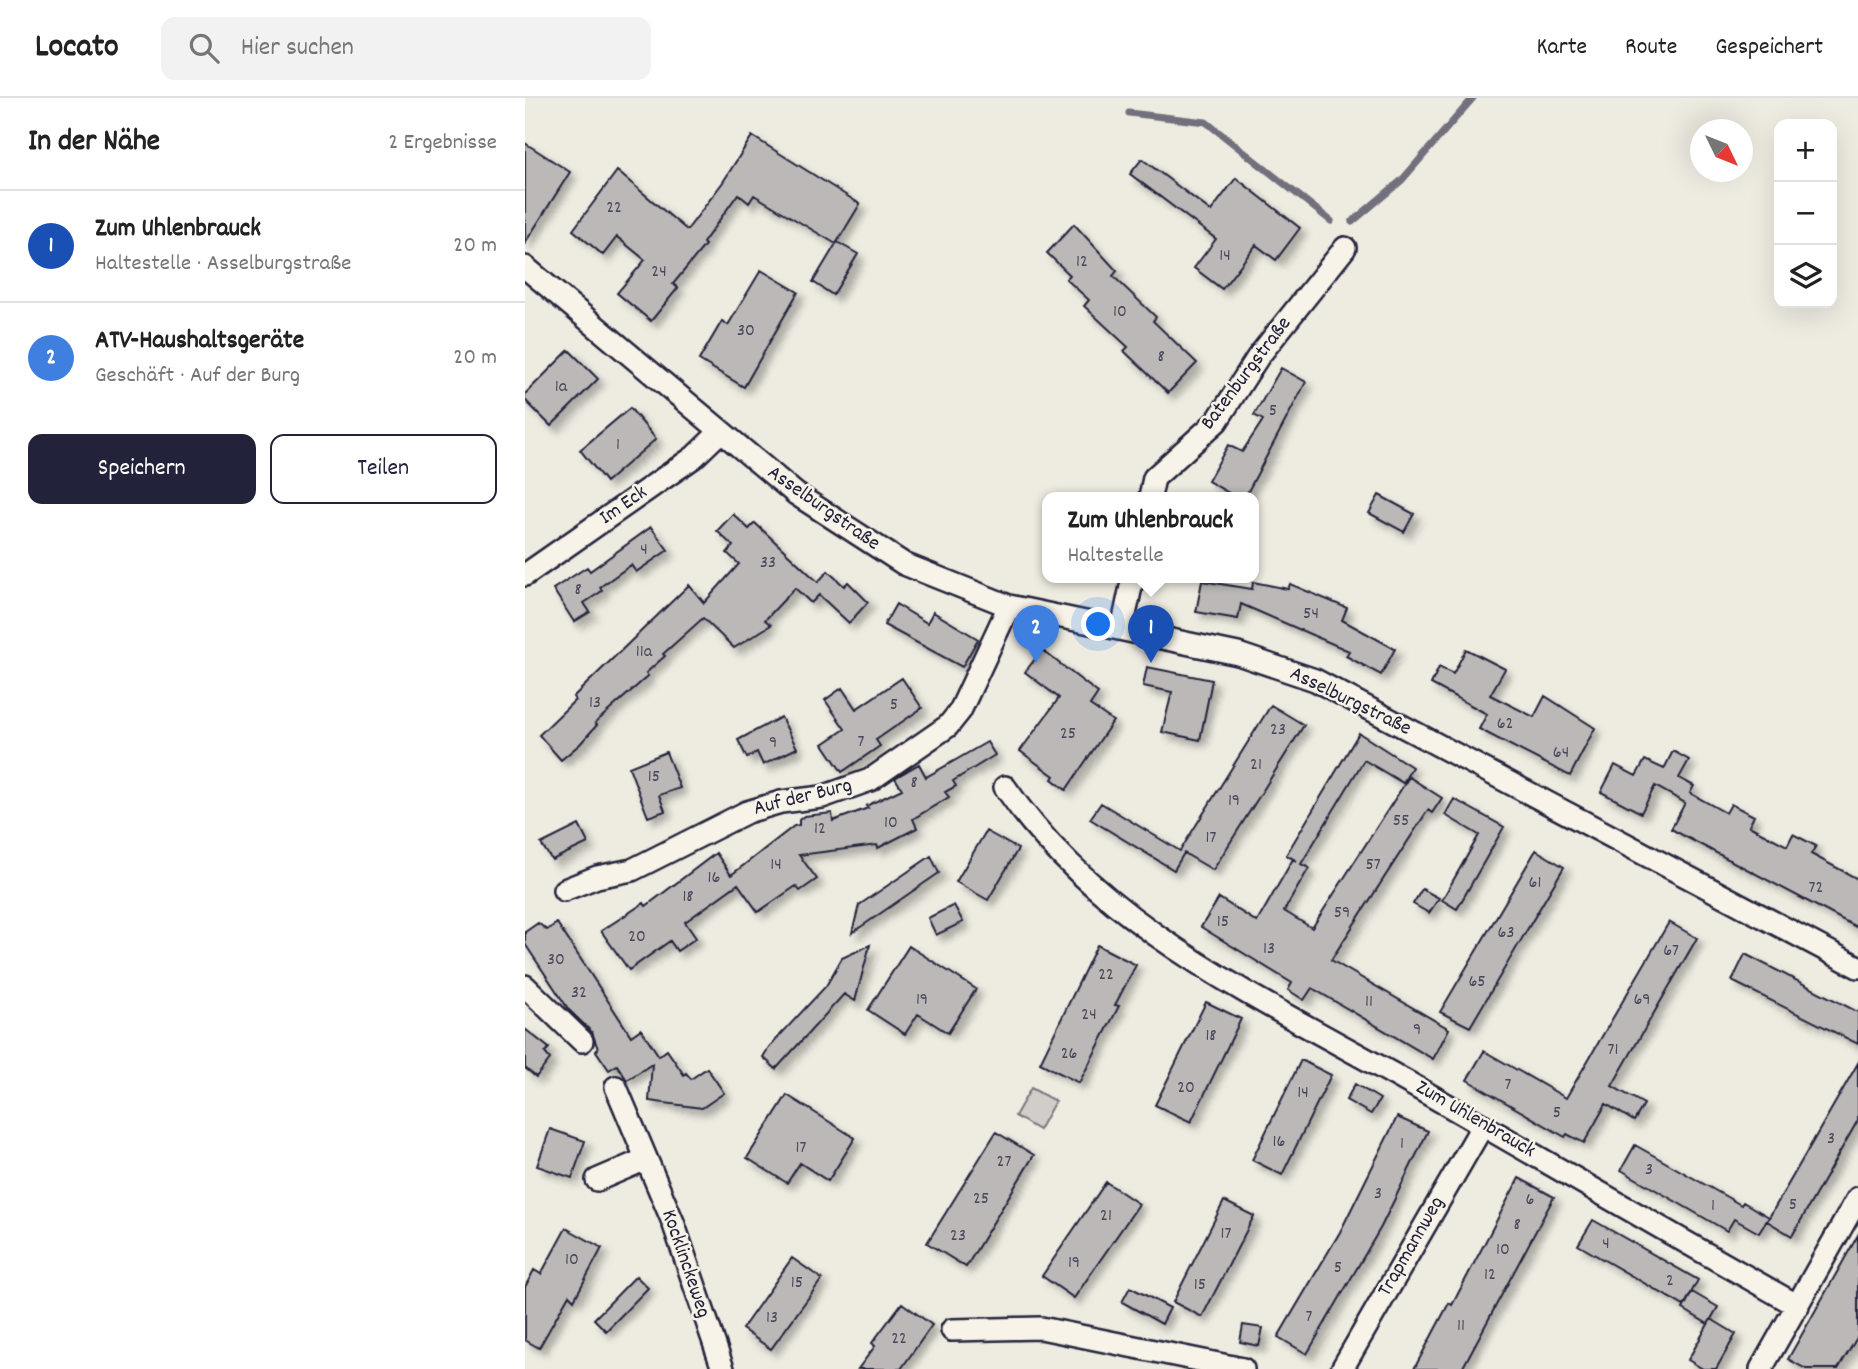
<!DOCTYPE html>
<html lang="de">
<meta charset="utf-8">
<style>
body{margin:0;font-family:Dekko,sans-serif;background:#f2f2f2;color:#222}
.controls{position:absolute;right:21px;top:21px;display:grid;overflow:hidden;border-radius:14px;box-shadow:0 7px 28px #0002}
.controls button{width:63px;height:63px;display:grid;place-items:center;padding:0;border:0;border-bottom:2px solid #e0e0e0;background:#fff;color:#222;font:35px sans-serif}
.compass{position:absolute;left:1165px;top:21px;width:63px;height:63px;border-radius:50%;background:#fff;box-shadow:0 7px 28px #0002;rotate:133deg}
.you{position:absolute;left:574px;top:527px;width:24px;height:24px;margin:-18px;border:5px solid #fff;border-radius:50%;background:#1a73e8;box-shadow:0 0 0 10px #1a73e833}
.badge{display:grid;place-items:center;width:46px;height:46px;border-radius:50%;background:#22223b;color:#fff;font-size:23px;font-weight:700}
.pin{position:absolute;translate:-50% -58px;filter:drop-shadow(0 2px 4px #0008)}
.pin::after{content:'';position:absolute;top:37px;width:24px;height:21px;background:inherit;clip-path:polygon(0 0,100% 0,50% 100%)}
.popup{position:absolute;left:517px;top:394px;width:217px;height:91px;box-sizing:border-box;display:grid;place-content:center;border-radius:14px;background:#fff;filter:drop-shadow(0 2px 5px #0005);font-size:23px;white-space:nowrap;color:#767676}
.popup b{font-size:26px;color:#222}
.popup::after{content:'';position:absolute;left:50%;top:100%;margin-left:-14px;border:14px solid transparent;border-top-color:#fff}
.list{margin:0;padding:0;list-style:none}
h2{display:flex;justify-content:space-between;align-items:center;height:91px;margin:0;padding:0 28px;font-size:30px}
h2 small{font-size:23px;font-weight:400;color:#767676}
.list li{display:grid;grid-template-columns:46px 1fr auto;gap:21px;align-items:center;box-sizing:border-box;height:112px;padding:0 28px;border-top:2px solid #e0e0e0}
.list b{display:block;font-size:26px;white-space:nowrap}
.list p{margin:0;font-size:23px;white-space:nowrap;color:#767676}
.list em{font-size:23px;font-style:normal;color:#767676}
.actions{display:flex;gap:14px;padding:21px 28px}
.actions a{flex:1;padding:16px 0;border:2px solid #22223b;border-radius:14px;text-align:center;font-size:24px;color:#22223b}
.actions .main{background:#22223b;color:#fff}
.icon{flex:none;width:38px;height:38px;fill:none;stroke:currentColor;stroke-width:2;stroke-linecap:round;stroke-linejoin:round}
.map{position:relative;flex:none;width:1333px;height:1271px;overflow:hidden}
header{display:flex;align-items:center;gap:42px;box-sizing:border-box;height:98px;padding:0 35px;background:#fff;border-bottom:2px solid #e0e0e0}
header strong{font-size:33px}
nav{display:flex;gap:38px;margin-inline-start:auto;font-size:24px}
.search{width:490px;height:63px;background:#f2f2f2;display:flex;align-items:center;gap:18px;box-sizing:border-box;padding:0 24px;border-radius:14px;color:#767676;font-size:26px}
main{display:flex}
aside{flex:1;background:#fff}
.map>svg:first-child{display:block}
.park{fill:#d1cdc9;stroke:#7a7882;stroke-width:2}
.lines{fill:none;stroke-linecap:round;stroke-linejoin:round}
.stream{stroke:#716f7b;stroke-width:7}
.building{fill:#bbb8b7;stroke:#22223b;stroke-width:2;filter:url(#shadow)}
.minor-casing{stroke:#22223b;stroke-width:26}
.minor{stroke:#f7f3e8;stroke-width:21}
.labels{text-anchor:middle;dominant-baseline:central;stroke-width:5;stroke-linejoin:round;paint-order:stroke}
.number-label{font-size:18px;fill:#48485a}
.street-label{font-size:21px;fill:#22223b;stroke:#f7f3e8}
</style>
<header>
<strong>Locato</strong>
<div class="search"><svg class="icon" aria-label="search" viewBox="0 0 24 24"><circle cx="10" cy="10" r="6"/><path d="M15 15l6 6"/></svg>Hier suchen</div>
<nav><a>Karte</a><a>Route</a><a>Gespeichert</a></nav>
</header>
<main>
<aside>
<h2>In der Nähe<small>2 Ergebnisse</small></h2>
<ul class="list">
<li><span class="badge" style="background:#1a4fb4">1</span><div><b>Zum Uhlenbrauck</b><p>Haltestelle · Asselburgstraße</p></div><em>20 m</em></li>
<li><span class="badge" style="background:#3f7fe0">2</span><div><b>ATV-Haushaltsgeräte</b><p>Geschäft · Auf der Burg</p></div><em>20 m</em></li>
</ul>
<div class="actions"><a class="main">Speichern</a><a>Teilen</a></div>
</aside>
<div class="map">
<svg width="1333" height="1271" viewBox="0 0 1333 1271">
<defs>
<filter id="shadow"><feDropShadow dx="6" dy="6" stdDeviation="3.5" flood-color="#0004"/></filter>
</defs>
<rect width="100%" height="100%" fill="#eeebe1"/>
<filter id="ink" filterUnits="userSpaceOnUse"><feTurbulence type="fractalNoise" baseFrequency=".0143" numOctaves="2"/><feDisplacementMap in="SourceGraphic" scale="14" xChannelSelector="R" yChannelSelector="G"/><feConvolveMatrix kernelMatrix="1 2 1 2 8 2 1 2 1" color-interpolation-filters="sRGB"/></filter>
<g filter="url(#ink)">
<!-- park -->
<path class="park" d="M506 990 530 1003 514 1032 490 1018Z"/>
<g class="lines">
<!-- stream -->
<path class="stream" d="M604 15 681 24 806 123
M827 124 877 82 948 0"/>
</g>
<!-- building -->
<path class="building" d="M227 38 335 106 311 146 229 97 224 105 213 96 178 145 180 147 148 186 153 190 126 223 92 195 120 162 92 139 78 157 48 132 92 73 162 132 198 84Z
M0 45 45 74 0 145Z
M617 61 686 113 711 80 775 130 751 162 731 147 697 191 669 170 691 141 605 76Z
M549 126 592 173 588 178 631 219 628 223 672 265 643 295 599 253 603 249 559 208 564 202 541 181 545 177 522 155Z
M312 144 333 156 308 197 288 184Z
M236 172 273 194 219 289 174 262 197 223 203 227Z
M44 252 73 281 26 328 0 302V296Z
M756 270 781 284 720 399H711L683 383 703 347 717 354 738 322 729 317Z
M105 310 131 341 81 384 55 352Z
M854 397 889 416 879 434 844 415Z
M208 416 224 431 230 425 293 484 303 473 319 488 323 484 343 504 324 525 294 497 286 505 270 490 240 522 246 527 209 550 178 520 138 556 140 558 121 575 123 578 70 625 72 627 55 646 36 662 14 637 50 602 48 599 164 487 179 505 214 466 202 455 208 448 192 433Z
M126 429 143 452 111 474 106 467 75 489 77 493 59 505 65 514 49 524 28 491 62 469 65 473Z
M677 483 727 491 728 484 763 491 765 486 822 510 817 522 870 551 856 577 821 558 824 553 716 506 713 521 671 514Z
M371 506 402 525 408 514 453 541 437 569 359 527Z
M941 551 980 571 965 597 1009 619 1020 598 1070 630 1045 678 954 631 962 616 906 586 914 569 928 576Z
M517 552 573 595 565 607 588 623 541 692 527 681 529 678 495 653 534 600 500 574Z
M622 569 687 582 675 642 637 634 647 594 618 588Z
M377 580 397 610 351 642 355 648 317 674 298 646 320 631 300 602 317 590 331 611Z
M746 607 779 627 688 772 659 755 649 772 565 721 576 705 655 753Z
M256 619 272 650 238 667 232 654 222 660 213 642Z
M834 635 887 669 878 685 839 662 776 766 784 770 759 813 787 830 884 679 917 700 907 715 903 712 806 862 924 931 908 961 787 890 779 902 763 892 767 885 676 829 694 800 732 824 768 761 772 763 761 757Z
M462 644 470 657 428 683 431 688 420 694 424 699 388 721 392 730 353 750 352 747 274 757 292 781 275 793 271 788 233 814 213 786 160 824 171 840 152 853 145 843 104 872 76 833 119 805 121 808 191 755 206 777 269 728 274 727V722L279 718 307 715 308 723 343 710 341 708 377 691 370 680 394 666 401 679Z
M1148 653 1164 662 1154 680 1169 688 1165 695 1201 715 1206 706 1229 718 1224 728 1262 748 1268 736 1291 748 1286 756 1333 781V830L1146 731 1160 705 1130 688 1116 715 1076 694 1090 667 1111 678 1120 662 1139 671Z
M141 654 155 690 134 697 140 713 123 719 104 669Z
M929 701 979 729 932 811 917 802 954 737 920 717Z
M54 727 63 745 27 762 16 746Z
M461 733 493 751 463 802 431 784Z
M1011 752 1039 769 945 929 915 914Z
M406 758 414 775 327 835 334 807Z
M897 791 914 800 904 815 888 806Z
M429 807 438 824 411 837 403 820Z
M1144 824 1172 840 1087 988 1119 1006 1109 1023 1081 1006 1059 1045 1042 1036 1040 1039 942 982 959 953 1041 1000Z
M13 825 22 832 32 825 106 938 116 931 134 958 142 952 159 977 161 975 166 981 182 970 199 995 177 1010 124 1003 127 966 102 982 92 967 84 972 71 953 73 951 67 934 44 912 0 846V834Z
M345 847 330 903 319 896 251 971 238 959 244 949 301 888 317 860Z
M572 847 611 867 590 907 594 908 554 985 515 965Z
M384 848 451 891 423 935 393 916 380 936 343 912Z
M1220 856 1333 914V946L1207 883Z
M681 904 716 921 666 1024 630 1007Z
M0 931 24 950 20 955 25 961 11 979 0 970Z
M776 962 806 977 757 1077 727 1062Z
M1333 965V1022L1267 1138 1242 1123Z
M830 986 855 1001 846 1016 821 1002Z
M262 997 330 1040 303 1083 275 1065 262 1085 222 1060Z
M872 1019 903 1033 856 1129 782 1256 753 1239 815 1134Z
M25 1031 60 1043 47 1080 12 1068Z
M471 1034 509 1057 441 1169 402 1145Z
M1110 1047 1216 1107 1218 1104 1244 1119 1234 1135 1209 1121 1202 1133 1096 1072Z
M994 1080 1029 1099 937 1271H889L924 1205 927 1207Z
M581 1084 614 1106 549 1200 517 1178Z
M699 1103 729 1118 677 1219 648 1204Z
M1068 1122 1173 1182 1159 1208 1053 1147Z
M41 1130 77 1150 49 1202 44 1197 14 1250 0 1242V1189L9 1172 16 1176Z
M1333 1137V1238L1313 1271H1281L1263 1261Z
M267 1160 297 1181 246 1251 217 1231Z
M111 1178 123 1190 81 1233 69 1221Z
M605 1189 645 1210 637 1226 597 1204Z
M1167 1194 1193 1209 1183 1226 1158 1211Z
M377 1205 407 1227 376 1271H333L350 1248 347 1245Z
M1186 1221 1211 1236 1191 1271H1178L1163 1262Z
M718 1227 738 1230 734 1248 715 1244Z"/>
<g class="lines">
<!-- minor casing -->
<g class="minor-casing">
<path id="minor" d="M0 169 271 396 379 466 484 508 713 556 790 582 1333 869
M625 399 629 380 692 323 733 259 820 150
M0 477 169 359 195 334
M597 531 608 479
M480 689C577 832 744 905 891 989 1018 1061 1145 1136 1273 1208
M39 792 72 779 107 772 222 714 256 704 297 699 345 682 423 628 435 613 484 508
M0 888 57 943
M91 989 148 1124 198 1271
M72 1082 121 1061
M427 1232 516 1230 718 1271
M817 1271 958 1027
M1236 1271 1333 1100"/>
</g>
<!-- minor -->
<use href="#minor" class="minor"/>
</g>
</g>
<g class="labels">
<!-- number labels -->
<g class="number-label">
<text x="89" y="110">22</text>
<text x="700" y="158">14</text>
<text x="557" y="164">12</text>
<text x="134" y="174">24</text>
<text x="595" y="214">10</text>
<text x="221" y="233">30</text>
<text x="636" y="259">8</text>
<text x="36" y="289">1a</text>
<text x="748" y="313">5</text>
<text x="93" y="347">1</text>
<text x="119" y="452">4</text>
<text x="243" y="465">33</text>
<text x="53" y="492">8</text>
<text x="786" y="516">54</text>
<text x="119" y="554">11a</text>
<text x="70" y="605">13</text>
<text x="369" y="607">5</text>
<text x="980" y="626">62</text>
<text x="753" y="632">23</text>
<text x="543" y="636">25</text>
<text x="336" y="644">7</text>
<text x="248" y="645">9</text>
<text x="1036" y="655">64</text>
<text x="731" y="667">21</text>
<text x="129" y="679">15</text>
<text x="389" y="685">8</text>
<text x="709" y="703">19</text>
<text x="876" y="723">55</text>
<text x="366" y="725">10</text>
<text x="295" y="731">12</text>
<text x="686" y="740">17</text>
<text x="251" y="767">14</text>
<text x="848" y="767">57</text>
<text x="189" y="780">16</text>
<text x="1010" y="785">61</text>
<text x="1291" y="790">72</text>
<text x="163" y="799">18</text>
<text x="817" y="815">59</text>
<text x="698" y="824">15</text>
<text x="981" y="835">63</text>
<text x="112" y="839">20</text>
<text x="744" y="851">13</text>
<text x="1146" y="853">67</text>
<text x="31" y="862">30</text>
<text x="581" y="877">22</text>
<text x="952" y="884">65</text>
<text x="54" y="895">32</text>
<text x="397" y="902">19</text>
<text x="1117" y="902">69</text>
<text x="844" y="904">11</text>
<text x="564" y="917">24</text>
<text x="892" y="932">9</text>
<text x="686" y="938">18</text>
<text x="1088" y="952">71</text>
<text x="544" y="956">26</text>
<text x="983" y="987">7</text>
<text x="661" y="990">20</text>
<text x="778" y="995">14</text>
<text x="1032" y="1015">5</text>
<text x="1306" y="1041">3</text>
<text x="754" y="1044">16</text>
<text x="877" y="1046">1</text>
<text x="276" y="1050">17</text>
<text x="479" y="1064">27</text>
<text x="1124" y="1072">3</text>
<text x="853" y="1096">3</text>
<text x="456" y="1101">25</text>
<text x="1005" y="1102">6</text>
<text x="1268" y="1107">5</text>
<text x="1188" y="1108">1</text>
<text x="581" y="1118">21</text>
<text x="992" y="1127">8</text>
<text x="701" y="1136">17</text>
<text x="433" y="1138">23</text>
<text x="1081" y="1146">4</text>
<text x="978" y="1152">10</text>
<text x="47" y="1162">10</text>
<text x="549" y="1165">19</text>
<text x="813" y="1170">5</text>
<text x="965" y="1177">12</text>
<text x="1145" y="1183">2</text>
<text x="272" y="1185">15</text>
<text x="675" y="1187">15</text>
<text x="784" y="1219">7</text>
<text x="247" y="1220">13</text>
<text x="936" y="1228">11</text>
<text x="374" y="1241">22</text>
</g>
<!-- street labels -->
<g class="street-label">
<text transform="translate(722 276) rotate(-53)">Batenburgstraße</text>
<text transform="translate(99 408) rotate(-35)">Im Eck</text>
<text transform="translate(298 411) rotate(35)">Asselburgstraße</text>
<text transform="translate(825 604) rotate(26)">Asselburgstraße</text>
<text transform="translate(278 700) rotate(-14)">Auf der Burg</text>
<text transform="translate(950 1022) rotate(30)">Zum Uhlenbrauck</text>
<text transform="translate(887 1149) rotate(-60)">Trapmannweg</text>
<text transform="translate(160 1166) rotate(71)">Kocklinckeweg</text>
</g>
</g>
</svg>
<div class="controls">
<button>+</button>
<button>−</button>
<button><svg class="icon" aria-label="layers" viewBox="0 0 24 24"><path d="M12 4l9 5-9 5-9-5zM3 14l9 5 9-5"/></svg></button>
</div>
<svg class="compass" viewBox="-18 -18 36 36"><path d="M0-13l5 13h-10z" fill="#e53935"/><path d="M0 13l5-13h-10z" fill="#767676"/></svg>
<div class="you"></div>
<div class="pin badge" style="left:626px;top:565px;background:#1a4fb4">1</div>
<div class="popup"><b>Zum Uhlenbrauck</b>Haltestelle</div>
<div class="pin badge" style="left:511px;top:565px;background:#3f7fe0">2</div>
</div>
</main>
